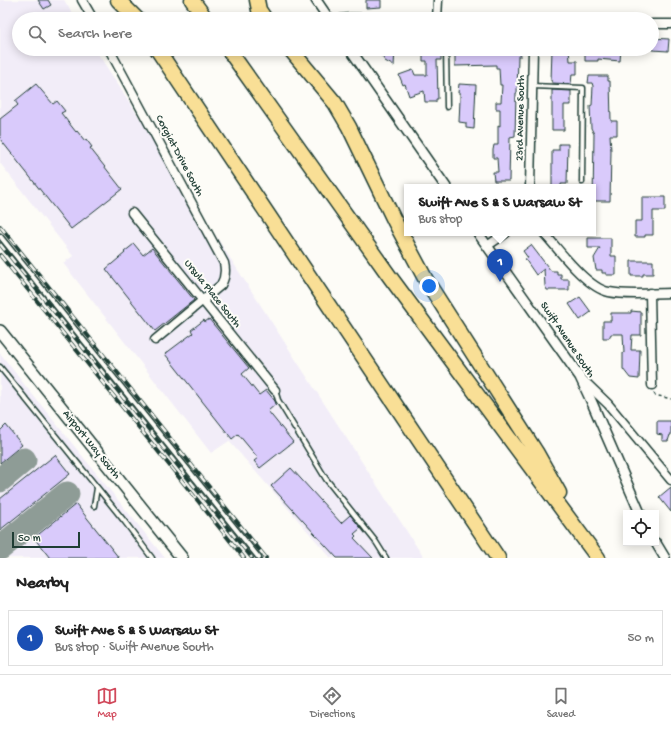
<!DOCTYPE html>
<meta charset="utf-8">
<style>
body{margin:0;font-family:"Gochi Hand",sans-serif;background:#f6f6f6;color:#222}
.controls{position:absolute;right:12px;bottom:12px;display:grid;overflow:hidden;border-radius:0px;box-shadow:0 2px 10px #0003}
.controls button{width:36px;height:36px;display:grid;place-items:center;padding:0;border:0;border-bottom:1px solid #e0e0e0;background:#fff;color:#222;font:20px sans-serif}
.scale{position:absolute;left:12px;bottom:10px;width:68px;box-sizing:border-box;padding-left:4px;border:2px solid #1f3d34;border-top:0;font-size:11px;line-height:14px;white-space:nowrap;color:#1f3d34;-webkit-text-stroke:3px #fdfcf7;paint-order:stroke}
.you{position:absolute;left:429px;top:286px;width:14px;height:14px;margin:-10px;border:3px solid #fff;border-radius:50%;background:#1a73e8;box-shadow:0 0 0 6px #1a73e833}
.badge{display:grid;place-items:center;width:26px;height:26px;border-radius:50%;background:#d1495b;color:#fff;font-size:13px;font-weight:700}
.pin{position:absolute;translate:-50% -33px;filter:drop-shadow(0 1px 2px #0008)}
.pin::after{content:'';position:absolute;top:21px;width:14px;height:12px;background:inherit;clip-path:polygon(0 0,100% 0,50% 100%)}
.popup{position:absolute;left:404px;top:184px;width:192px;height:52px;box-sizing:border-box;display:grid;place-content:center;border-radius:0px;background:#fff;filter:drop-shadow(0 1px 3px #0005);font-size:13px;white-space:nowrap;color:#767676}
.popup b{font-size:15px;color:#222}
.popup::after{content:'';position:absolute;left:50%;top:100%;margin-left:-8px;border:8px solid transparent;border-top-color:#fff}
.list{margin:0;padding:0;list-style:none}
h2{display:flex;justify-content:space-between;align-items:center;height:52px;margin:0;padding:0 16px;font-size:17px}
h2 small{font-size:13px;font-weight:400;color:#767676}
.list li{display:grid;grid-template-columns:26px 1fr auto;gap:12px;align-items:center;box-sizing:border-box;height:56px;margin:0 8px 8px;padding:0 8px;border:1px solid #e0e0e0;border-radius:0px}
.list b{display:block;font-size:15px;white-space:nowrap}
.list p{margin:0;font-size:13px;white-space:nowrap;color:#767676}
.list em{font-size:13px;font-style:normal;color:#767676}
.icon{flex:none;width:22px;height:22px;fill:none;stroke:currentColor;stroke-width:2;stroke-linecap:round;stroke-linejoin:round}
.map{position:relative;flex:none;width:671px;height:558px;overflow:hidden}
.search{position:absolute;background:#fff;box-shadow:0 2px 10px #0003;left:12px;right:12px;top:12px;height:44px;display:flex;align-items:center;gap:10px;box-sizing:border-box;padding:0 14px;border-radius:22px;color:#767676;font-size:15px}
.sheet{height:116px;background:#fff}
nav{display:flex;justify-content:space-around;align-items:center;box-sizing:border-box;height:56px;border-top:1px solid #e0e0e0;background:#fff;font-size:11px;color:#767676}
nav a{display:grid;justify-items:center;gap:2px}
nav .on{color:#d1495b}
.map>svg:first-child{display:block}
.built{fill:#f2edf8}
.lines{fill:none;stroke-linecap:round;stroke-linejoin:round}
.taxiway{stroke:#8e9c96;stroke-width:25}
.building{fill:#d9cafb;stroke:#1f3d34}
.service-casing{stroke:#1f3d34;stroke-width:7}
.minor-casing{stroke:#1f3d34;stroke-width:11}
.tertiary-casing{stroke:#1f3d34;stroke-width:12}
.secondary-casing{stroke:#1f3d34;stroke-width:14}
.motorway-casing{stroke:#1f3d34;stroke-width:17}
.path{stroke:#1f3d34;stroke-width:1.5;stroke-dasharray:3 3;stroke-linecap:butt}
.service{stroke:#fdfcf7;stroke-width:4}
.minor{stroke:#fdfcf7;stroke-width:8}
.tertiary{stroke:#fdfcf7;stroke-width:9}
.secondary{stroke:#fdfcf7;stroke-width:11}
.motorway{stroke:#f9df96;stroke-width:14}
.rail-casing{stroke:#1f3d34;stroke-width:4}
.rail{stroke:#fdfcf7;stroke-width:2.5;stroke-dasharray:8;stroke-linecap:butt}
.labels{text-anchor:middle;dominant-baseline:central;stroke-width:4;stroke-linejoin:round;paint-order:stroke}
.street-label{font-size:11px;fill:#1f3d34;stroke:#fdfcf7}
</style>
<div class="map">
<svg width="671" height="558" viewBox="0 0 671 558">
<rect width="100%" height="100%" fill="#fdfcf7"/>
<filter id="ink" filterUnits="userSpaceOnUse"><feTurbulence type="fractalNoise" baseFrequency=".025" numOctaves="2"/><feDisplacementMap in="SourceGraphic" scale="8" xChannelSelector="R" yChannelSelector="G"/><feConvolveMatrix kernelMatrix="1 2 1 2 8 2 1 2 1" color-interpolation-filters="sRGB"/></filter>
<g filter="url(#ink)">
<!-- built -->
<path class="built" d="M0 0H64L76 19H19V49H95L424 558H331L229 441 211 453 63 263 73 256 0 163Z
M0 353 24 384 165 558H0Z"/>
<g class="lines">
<!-- taxiway -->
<path class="taxiway" d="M0 480 24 460
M0 548 67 494"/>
</g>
<!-- building -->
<path class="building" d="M38 0H48L51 5 44 9Z
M366 0H381V7L366 8Z
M652 38 669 39 668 51 652 50Z
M377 49H395L394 66 385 61Z
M423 49H441V60H437L438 99H436V102H425L424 91 409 96 405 84 403 85 399 75 413 70 415 75H427V61H423Z
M455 49H520L521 56H518L517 93H516L515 136 510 137 509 181H494L493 172H498L497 158H493V150L494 145H498V125L500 126V109H496V102H501L502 85H500L499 68H496V65L455 66Z
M552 49H569L570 61H577V74H572L571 84 552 83V81H551Z
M585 49H621L620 61 598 59V61H585Z
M589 76H608V81H610L611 121H617V135H610L611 151 610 201H593L594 134 591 128 590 106 592 105 593 86 592 83H588Z
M36 84 53 104 57 101 65 111 61 113 76 132 77 131 85 141 86 139 92 147 90 148 122 189 71 229 0 139V119L18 105 15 101Z
M459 84 476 85 474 129 466 128V123L459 122 460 100V93H458Z
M552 90 571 91V105H564V130H552Z
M559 144H568L567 184H561V187H552V150H559Z
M642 197H665V211H653V235H645V237H635V221H642Z
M588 238H611V256H616V275H606V273H602V270H596L594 258 600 248H588Z
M134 244 143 255 152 248 194 300 155 331 106 269 125 253 124 252Z
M531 245 551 271H557V274H561V279H569V290H547L545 286 544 269 536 275 525 259 528 258 523 251Z
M631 261H653V274H643V276H631Z
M580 297 591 312 580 320 569 304Z
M631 311 641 312V335H632L631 350H640L639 379 630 378 623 369V353H624L623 334H611L609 338H603V321H611V313H631Z
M209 319 249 368 242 374 259 395 266 390 275 401 276 404 268 411 293 442 260 468 254 461 258 458 238 434 232 439 165 354 193 333 191 330 204 320 205 322Z
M657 421H671V435H670L668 441H662V435L657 434Z
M6 425 22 445 0 463V431Z
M55 455 70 474 0 530V499Z
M291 468 341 523 350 515 351 516 361 528 354 534 356 536 354 538 373 558H337L271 486Z
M671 487V512L659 497Z
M76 504 119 558H50L34 538Z"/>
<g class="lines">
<!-- service casing -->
<g class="service-casing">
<path id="service" d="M446 49 447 107
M532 86 583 88 582 182
M0 236 259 558
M0 367 125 522 152 558
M275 390 278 400 326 479 376 542 386 558
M94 506 97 488"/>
</g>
<!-- minor casing -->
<g class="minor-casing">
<path id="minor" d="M82 0 93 19
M341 19 350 18 431 19
M437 19 438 0
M652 24H671
M109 49 224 263C226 271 225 278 221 285L155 340
M530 187 533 49
M132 213 275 390
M544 233C559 250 587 288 609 292 629 296 651 293 671 293
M487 246 506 233
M650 293 652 385
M582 379 608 404 671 480"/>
</g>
<!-- tertiary casing -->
<g class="tertiary-casing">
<path id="tertiary" d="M316 0 329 19
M350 49 446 187
M478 233 580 377 593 405 640 513
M656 543 665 558"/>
</g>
<!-- secondary casing -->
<g class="secondary-casing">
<path id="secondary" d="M0 331 182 558"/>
</g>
<!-- motorway casing -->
<g class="motorway-casing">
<path id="motorway" d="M118 0 137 19
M192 0 206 19
M257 0 259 10 265 19
M157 49 498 558
M228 49 390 277 598 558
M290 49 335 103 349 127 395 222 426 280 536 452 559 493"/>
</g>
<!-- path -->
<path class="path" d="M654 393 655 395 671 399"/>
<!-- service -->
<use href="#service" class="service"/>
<!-- minor -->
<use href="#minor" class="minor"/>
<!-- tertiary -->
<use href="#tertiary" class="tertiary"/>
<!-- secondary -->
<use href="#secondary" class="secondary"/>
<!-- motorway -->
<use href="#motorway" class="motorway"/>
<!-- rail casing -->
<g class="rail-casing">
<path id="rail" d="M0 226 266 558
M0 244 252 558
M0 255 244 558"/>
</g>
<!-- rail -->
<use href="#rail" class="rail"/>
</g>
</g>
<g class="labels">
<!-- street labels -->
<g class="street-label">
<text transform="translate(521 118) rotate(-89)">23rd Avenue South</text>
<text transform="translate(179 156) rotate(62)">Corgiat Drive South</text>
<text transform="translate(212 294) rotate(51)">Ursula Place South</text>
<text transform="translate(567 340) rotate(56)">Swift Avenue South</text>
<text transform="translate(91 445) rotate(51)">Airport Way South</text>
</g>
</g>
</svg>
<div class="controls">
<button><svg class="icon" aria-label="locate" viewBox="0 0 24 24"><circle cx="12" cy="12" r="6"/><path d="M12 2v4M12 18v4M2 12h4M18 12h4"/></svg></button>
</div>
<div class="scale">50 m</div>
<div class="you"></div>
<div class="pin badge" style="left:500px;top:282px;background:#1a4fb4">1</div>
<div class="popup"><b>Swift Ave S &amp; S Warsaw St</b>Bus stop</div>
<div class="search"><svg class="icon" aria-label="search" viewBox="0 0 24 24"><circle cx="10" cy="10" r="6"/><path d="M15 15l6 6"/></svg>Search here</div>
</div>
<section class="sheet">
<h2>Nearby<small></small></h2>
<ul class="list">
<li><span class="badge" style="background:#1a4fb4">1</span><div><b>Swift Ave S &amp; S Warsaw St</b><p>Bus stop · Swift Avenue South</p></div><em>50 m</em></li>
</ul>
</section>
<nav>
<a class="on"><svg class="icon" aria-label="map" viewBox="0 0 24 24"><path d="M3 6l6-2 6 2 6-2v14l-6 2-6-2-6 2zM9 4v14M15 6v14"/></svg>Map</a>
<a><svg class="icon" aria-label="directions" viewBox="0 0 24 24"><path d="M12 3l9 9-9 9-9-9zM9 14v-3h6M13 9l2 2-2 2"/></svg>Directions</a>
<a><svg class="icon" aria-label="saved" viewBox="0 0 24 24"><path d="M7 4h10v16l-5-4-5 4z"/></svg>Saved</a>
</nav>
